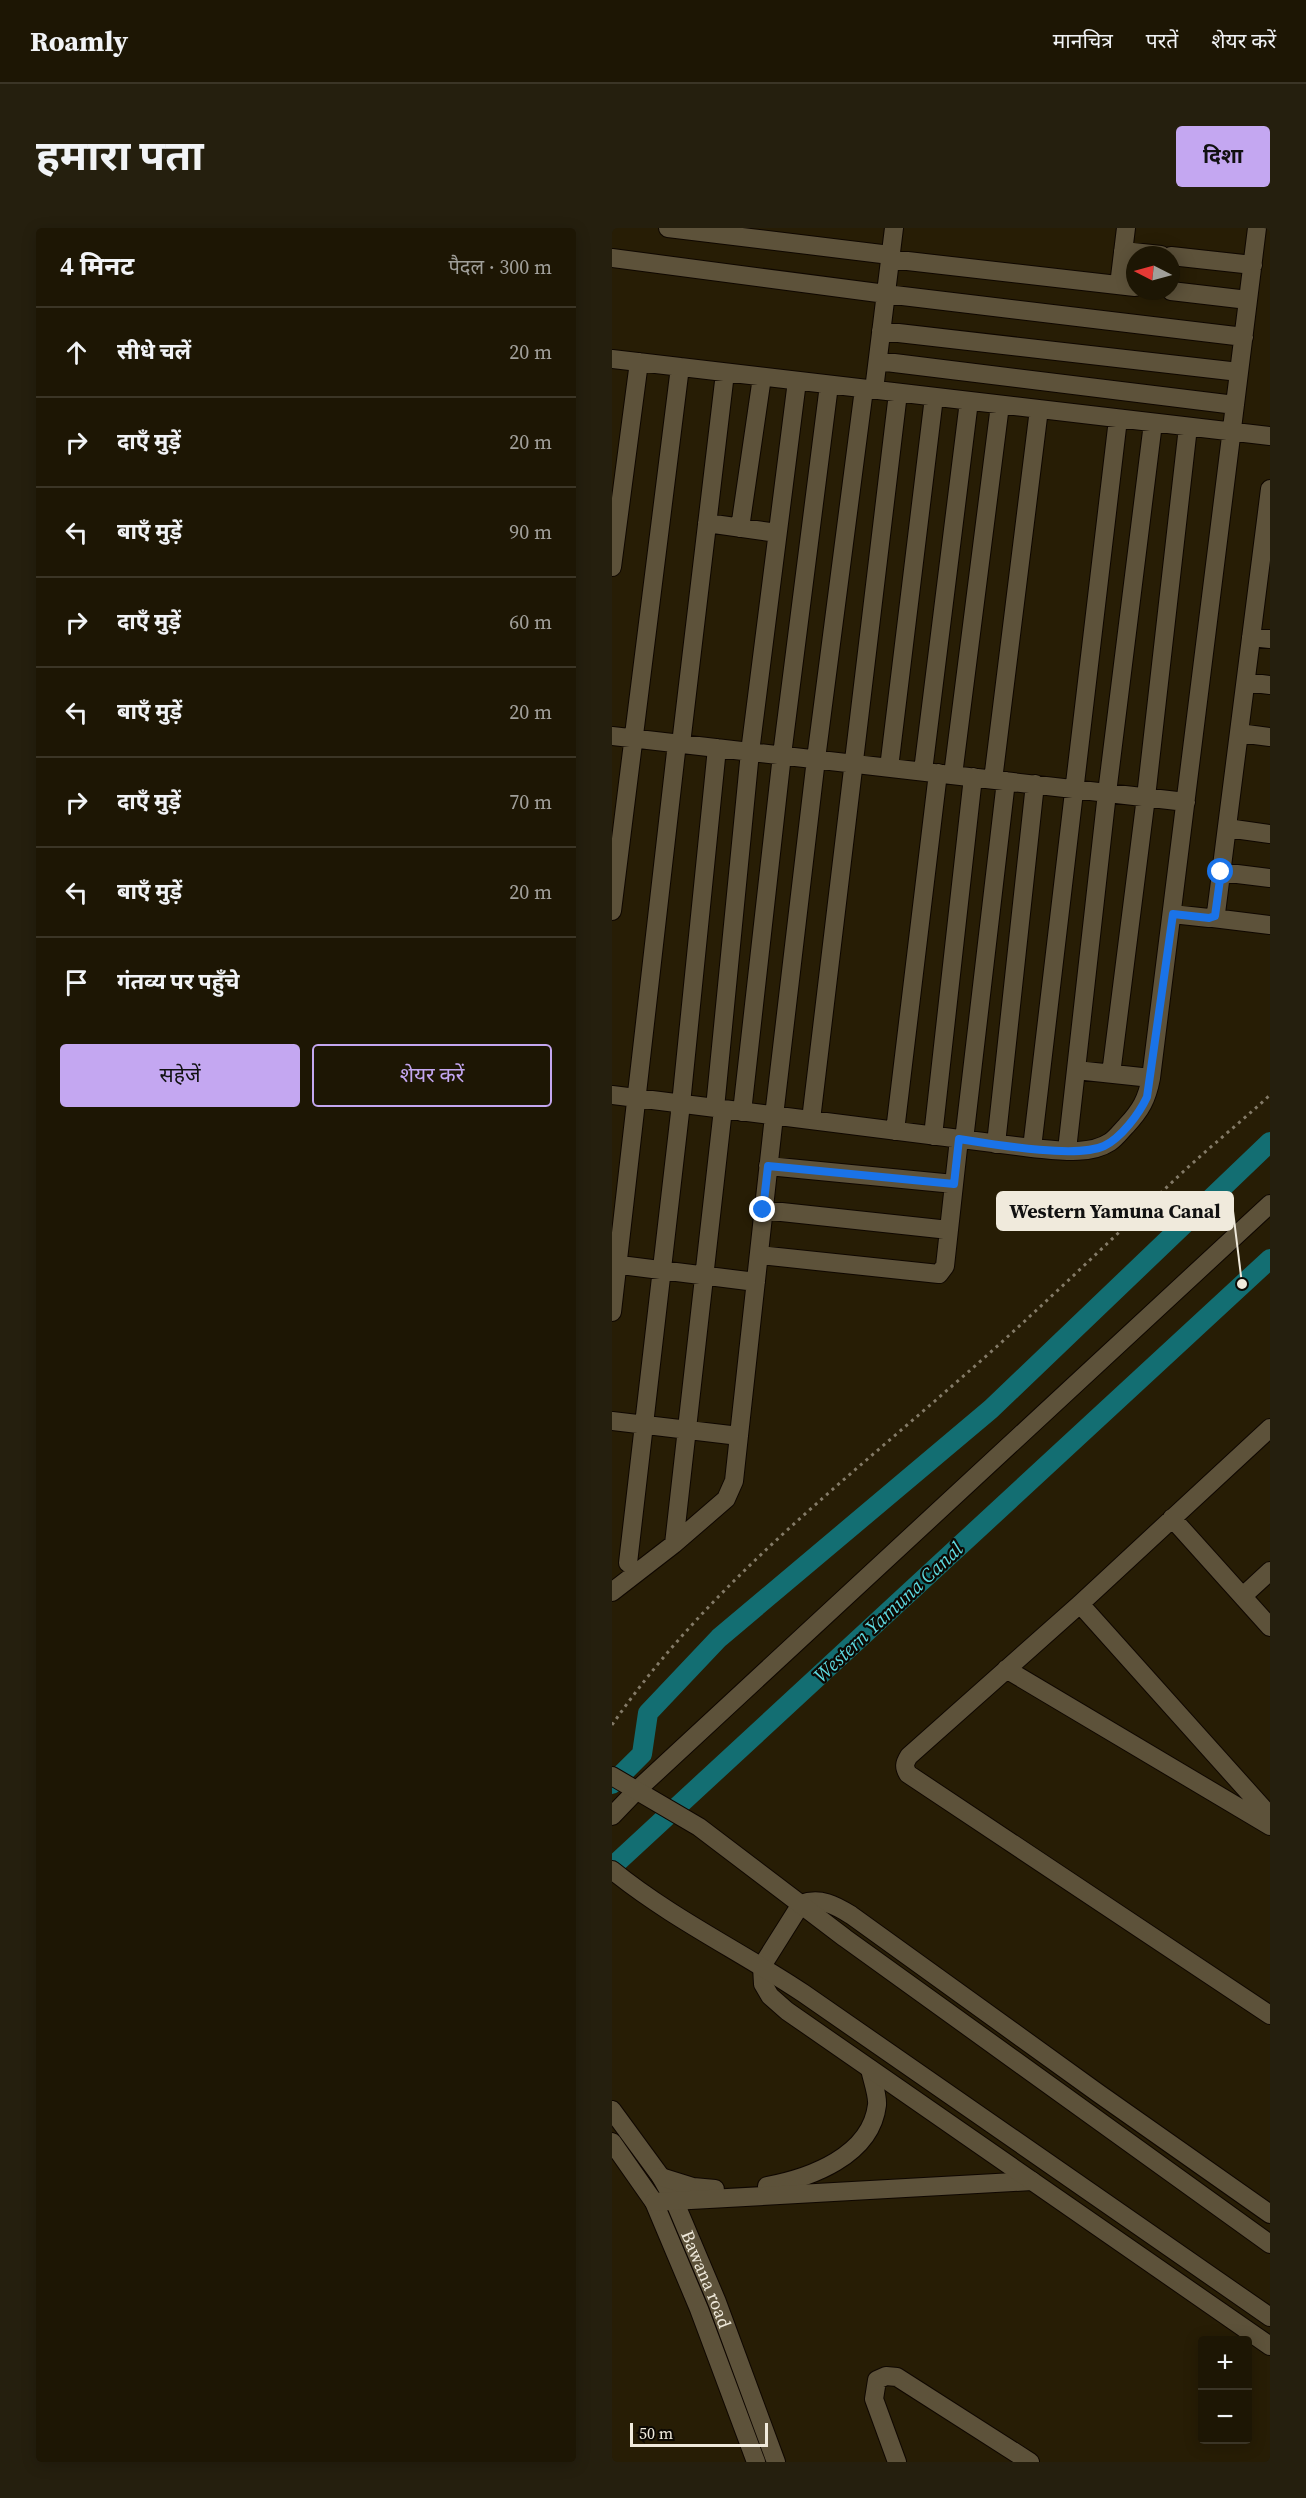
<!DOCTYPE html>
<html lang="hi">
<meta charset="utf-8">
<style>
body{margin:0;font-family:"Source Serif 4","Noto Sans Devanagari",serif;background:#251f0e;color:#f1f3f6}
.controls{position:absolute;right:18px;bottom:18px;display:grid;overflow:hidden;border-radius:6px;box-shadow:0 3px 15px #0003}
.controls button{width:54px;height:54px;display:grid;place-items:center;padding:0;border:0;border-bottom:2px solid #3b3526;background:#1d1604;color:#f1f3f6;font:30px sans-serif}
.compass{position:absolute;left:514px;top:18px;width:54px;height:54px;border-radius:50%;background:#1d1604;box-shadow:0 3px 15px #0003;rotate:276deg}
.scale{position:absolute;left:18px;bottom:15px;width:138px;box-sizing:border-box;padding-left:6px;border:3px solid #f0eadc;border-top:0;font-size:16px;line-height:21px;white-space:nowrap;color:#f0eadc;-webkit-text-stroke:4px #0c0802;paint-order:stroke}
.stop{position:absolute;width:18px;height:18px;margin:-14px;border:4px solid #1a73e8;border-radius:50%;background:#fff}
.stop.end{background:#1a73e8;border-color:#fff;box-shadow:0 2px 6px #0008}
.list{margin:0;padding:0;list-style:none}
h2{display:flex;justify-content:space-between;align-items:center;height:78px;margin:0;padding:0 24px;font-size:26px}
h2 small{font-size:20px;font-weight:400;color:#a09f9a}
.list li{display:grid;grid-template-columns:39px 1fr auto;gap:18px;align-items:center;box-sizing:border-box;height:90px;padding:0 24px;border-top:2px solid #3b3526}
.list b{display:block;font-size:22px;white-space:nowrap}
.list em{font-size:20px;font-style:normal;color:#a09f9a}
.actions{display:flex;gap:12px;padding:18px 24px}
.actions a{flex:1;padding:14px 0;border:2px solid #c4a7f1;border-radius:6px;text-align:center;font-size:21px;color:#c4a7f1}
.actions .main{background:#c4a7f1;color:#111}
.icon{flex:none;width:33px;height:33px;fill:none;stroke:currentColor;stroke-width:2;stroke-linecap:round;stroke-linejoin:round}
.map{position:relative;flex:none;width:658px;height:2234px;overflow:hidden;border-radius:6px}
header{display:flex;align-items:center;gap:36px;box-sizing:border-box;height:84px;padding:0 30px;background:#1d1604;border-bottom:2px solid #3b3526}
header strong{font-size:28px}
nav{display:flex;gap:33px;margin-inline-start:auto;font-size:21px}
.intro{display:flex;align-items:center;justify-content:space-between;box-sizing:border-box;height:144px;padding:0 36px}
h1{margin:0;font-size:42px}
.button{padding:15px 27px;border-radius:6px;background:#c4a7f1;color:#111;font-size:21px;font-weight:700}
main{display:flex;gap:36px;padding:0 36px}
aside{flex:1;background:#1d1604;border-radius:6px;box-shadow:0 3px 15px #0003}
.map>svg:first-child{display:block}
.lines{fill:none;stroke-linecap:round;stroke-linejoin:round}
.canal{stroke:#136e72;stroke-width:20}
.minor-casing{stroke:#0f0700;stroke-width:20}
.tertiary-casing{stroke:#0f0700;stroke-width:20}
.secondary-casing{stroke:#0f0700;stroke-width:20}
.path{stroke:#847b68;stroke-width:3;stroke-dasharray:3 4.5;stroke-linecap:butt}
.minor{stroke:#5d523a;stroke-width:18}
.tertiary{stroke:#5d523a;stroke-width:18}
.secondary{stroke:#5d523a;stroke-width:18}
.route{stroke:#1a73e8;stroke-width:8}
.labels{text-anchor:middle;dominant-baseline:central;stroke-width:4.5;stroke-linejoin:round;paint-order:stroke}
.street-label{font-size:18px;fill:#f0eadc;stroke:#0c0802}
.water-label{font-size:20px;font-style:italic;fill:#5ed8df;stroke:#0c0802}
.leader{fill:none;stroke:#f0eadc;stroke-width:2}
.callout-dot{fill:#f0eadc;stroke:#0c0802;stroke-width:2}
.callout{fill:#f0eadc;stroke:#f0eadc;stroke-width:2}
.callout-label{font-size:20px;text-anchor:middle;font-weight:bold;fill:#111}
</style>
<header>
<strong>Roamly</strong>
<nav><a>मानचित्र</a><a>परतें</a><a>शेयर करें</a></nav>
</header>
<div class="intro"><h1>हमारा पता</h1><a class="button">दिशा</a></div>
<main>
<aside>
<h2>4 मिनट<small>पैदल · 300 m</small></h2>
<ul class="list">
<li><svg class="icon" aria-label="ahead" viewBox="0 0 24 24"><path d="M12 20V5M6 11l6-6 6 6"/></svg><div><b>सीधे चलें</b></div><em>20 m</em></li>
<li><svg class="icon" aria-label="right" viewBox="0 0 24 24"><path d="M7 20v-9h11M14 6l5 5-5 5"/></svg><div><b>दाएँ मुड़ें</b></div><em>20 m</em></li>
<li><svg class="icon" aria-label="left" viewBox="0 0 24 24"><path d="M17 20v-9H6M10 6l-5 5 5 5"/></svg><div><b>बाएँ मुड़ें</b></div><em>90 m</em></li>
<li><svg class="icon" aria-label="right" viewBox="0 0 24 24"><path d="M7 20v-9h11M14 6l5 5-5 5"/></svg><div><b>दाएँ मुड़ें</b></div><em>60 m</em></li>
<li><svg class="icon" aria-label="left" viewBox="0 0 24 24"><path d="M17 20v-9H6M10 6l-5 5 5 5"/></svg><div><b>बाएँ मुड़ें</b></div><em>20 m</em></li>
<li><svg class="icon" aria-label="right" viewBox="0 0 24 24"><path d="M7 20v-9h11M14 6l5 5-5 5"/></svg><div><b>दाएँ मुड़ें</b></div><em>70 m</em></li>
<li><svg class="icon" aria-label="left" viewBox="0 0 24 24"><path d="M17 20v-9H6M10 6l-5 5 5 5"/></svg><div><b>बाएँ मुड़ें</b></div><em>20 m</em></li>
<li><svg class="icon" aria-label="arrive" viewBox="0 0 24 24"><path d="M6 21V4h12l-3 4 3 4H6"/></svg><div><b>गंतव्य पर पहुँचे</b></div></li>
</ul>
<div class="actions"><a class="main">सहेजें</a><a>शेयर करें</a></div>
</aside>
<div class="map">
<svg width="658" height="2234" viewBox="0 0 658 2234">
<rect width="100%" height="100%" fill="#271d05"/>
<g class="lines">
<!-- canal -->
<path class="canal" d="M0 1556 30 1526 36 1485 107 1410 379 1181 658 914
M0 1639 658 1031"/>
<!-- minor casing -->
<g class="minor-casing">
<path id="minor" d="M56 0 278 27
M511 23 549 27
M559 28 641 37
M0 30 274 66 632 109
M278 31 523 59
M507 57 514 0
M559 63 636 72
M269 103 627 144
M0 131 658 208
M266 133 623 177
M262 162 282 0
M95 295 165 305
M128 300 150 149
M0 339 27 134
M639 409 658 411
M634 454 658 457
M627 505 658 509
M0 508 574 574
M69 516 113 145
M277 540 322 169
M311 543 357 173
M341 547 388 177
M381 552 427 181
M615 600 658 606
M609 644 658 650
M0 683 68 139
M560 686 597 690 604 685 658 261
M601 690 658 697
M464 842 539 850
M499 846 534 569 576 199
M0 867 420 920C444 922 477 928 498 914 504 910 509 903 514 898 529 882 535 871 539 850L645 0
M103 880 138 524 185 153
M130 884 170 527 217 157
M199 892 286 165
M283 903 326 545
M321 908 361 549
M352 912 394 553
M384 916 423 556
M420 920 506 191
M455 922 495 565 541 195
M156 938 342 956
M151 982 337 1002
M147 1027 327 1046 333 1038 347 911
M0 1036 144 1054
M0 1084 65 515
M0 1193 127 1208
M658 1200 468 1376 297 1528C292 1536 292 1539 296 1546L658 1787
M560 1290 658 1399
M62 1316 111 881
M16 1335 69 876 105 520
M0 1364 62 1316 114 1271 122 1253 162 888 204 531 252 161
M631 1368 658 1343
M468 1376 658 1588
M394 1441 658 1598
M24 1563 658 976
M285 2234 262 2171 265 2152 274 2148 285 2149 418 2234"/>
</g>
<!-- tertiary casing -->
<g class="tertiary-casing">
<g id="tertiary">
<path d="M0 1588 24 1563"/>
<path id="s1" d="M0 1882 49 1949 62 1972 105 2074 164 2234"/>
<path d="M0 1914 42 1974 87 2081 144 2234"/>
<path d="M49 1949 81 1959 103 1961"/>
<path d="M155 1958C198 1950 259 1928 265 1877 266 1867 260 1851 258 1841"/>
<path d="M42 1974 420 1953"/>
<path d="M658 1986 486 1865 239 1687C223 1677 208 1669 189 1676L150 1738 151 1756 158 1768 175 1783 658 2118"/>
</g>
</g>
<!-- secondary casing -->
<g class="secondary-casing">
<path id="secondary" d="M0 1548 87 1599 233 1710 658 2016
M0 1642C59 1690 128 1723 191 1765L658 2089"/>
</g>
<!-- path -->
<path class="path" d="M0 1497C92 1363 219 1264 340 1158 420 1089 495 1015 572 943 600 917 630 893 658 867"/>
<!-- minor -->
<use href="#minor" class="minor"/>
<!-- tertiary -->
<use href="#tertiary" class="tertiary"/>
<!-- secondary -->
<use href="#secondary" class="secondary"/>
</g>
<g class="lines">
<!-- route -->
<path class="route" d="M151 982 156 938 342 956 347 911C379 916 464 931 492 918 509 910 527 886 535 869L561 686 597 690 603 688 609 644"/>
</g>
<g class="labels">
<!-- street labels -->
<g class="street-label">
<text stroke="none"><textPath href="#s1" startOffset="195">Bawana road</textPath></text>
</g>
<!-- water labels -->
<g class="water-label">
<text transform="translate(276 1384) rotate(-43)">Western Yamuna Canal</text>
</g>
</g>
<!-- callouts -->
<path class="leader" d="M630 1056L621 983"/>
<circle class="callout-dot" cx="630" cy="1056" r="6"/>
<rect class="callout" x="385" y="964" width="236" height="38" rx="6"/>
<g class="callout-label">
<text x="503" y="990">Western Yamuna Canal</text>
</g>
</svg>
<div class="controls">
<button>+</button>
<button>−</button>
</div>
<svg class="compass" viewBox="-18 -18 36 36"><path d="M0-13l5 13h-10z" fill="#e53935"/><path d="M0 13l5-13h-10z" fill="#a09f9a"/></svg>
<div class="scale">50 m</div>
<div class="stop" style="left:609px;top:644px"></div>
<div class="stop end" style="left:151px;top:982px"></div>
</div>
</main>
